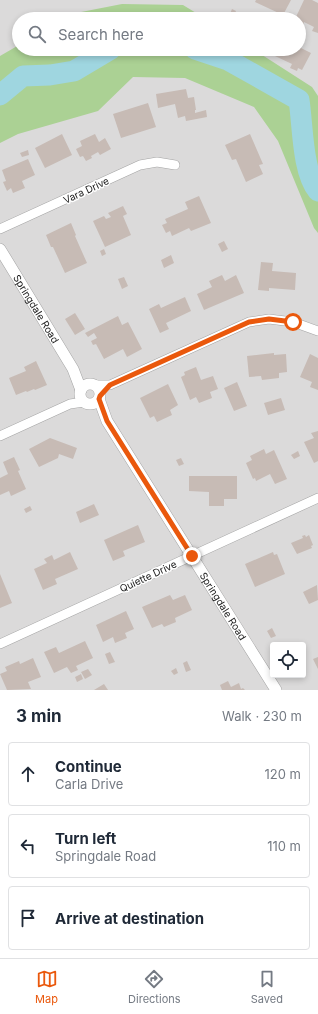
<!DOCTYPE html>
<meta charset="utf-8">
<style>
body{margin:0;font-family:Inter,sans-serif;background:#f2f2f3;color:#1f2937}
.controls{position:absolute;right:12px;bottom:12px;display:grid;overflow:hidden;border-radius:4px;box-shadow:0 2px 6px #0003}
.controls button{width:36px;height:36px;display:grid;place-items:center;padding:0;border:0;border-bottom:1px solid #e0e1e3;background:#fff;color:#1f2937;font:20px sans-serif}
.stop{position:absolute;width:12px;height:12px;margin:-9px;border:3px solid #ea580c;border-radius:50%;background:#fff}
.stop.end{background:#ea580c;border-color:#fff;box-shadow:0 1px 4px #0008}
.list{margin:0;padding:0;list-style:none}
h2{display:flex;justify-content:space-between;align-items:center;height:52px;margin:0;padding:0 16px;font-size:17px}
h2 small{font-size:13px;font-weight:400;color:#747a83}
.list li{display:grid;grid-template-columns:26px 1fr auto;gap:12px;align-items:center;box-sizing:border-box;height:64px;margin:0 8px 8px;padding:0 8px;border:1px solid #e0e1e3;border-radius:4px}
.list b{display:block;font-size:15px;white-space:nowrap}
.list p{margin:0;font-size:13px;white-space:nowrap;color:#747a83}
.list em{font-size:13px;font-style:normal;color:#747a83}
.icon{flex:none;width:22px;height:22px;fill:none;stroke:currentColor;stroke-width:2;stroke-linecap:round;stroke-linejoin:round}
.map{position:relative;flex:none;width:318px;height:690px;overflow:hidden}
.search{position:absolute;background:#fff;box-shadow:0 2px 6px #0003;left:12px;right:12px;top:12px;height:44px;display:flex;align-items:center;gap:10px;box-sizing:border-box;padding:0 14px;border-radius:22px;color:#747a83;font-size:15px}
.sheet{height:268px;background:#fff}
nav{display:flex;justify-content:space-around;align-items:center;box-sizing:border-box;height:56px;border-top:1px solid #e0e1e3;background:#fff;font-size:11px;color:#747a83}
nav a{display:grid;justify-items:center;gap:2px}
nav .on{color:#ea580c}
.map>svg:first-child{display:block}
.residential{fill:#dbdada;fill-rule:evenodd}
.forest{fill:#abd194}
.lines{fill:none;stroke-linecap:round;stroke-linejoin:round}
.river{stroke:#9fd6e0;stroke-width:21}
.building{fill:#c7bbb5}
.minor-casing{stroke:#a4a4a4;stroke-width:10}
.tertiary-casing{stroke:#a4a4a4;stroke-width:12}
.minor{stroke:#fff;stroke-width:9}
.tertiary{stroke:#fff;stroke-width:11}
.route{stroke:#ea580c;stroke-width:5}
.labels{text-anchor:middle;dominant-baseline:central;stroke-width:3;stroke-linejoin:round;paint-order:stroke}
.street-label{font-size:10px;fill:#1d1d1d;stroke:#fff}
</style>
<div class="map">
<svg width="318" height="690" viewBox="0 0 318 690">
<rect width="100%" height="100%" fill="#efeae2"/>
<!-- residential -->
<path class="residential" d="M0 0H318V690H0ZM19 19H299V49H19ZM273 645H303V675H273Z"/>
<!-- forest -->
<path class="forest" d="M122 4 183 5 206 19H66L76 13Z
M19 45V49H253L312 87 318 96V233L314 228 278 141 254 107 185 78 133 77 98 111 18 134 0 143V56Z"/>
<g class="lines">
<!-- river -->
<path class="river" d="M195 49 228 60 299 100C303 126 302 171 318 191
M0 95 23 76 50 75 74 71 111 49"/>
</g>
<!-- building -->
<path class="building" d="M256 0H291L283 15 255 2Z
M304 0H312L318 3V33L312 31 314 27 304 22 303 25 299 23V19H295Z
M232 9 236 11 234 16 230 14Z
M299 47 311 53 302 70 298 68 297 71 290 68 292 64 275 56 278 49H299Z
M186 89 188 98 194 97 196 110H195V113L206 110 207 117 186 121 185 116 178 118 175 104 158 108 156 94Z
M148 103 156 127 121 138 113 114Z
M62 134 72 155 45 168 35 148Z
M95 134 99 142 105 138 111 149 100 155 98 152 91 156 92 158 86 161 83 156 80 157 76 149 82 146 80 141Z
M250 134 263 164 259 165 263 174 246 182 236 159 232 160 225 145Z
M28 150 29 155 22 157 20 153Z
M28 159 35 175 22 181 25 188 13 193 11 188 7 191 3 182 6 181 2 170Z
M199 196 211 223 191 231 189 228 172 236 170 231 166 233 162 225 167 223 165 219 188 209 185 202Z
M123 206 127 214 123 216 131 235 105 247 93 221 104 216 106 219 111 217 108 213Z
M71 223 76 235 75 236 87 263 65 273 53 247H51L46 235Z
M224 241 228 249 222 252 218 244Z
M104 249 106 254 102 256 100 251Z
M171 255 174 263 164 268 161 260Z
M261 262 273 263 272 271 296 273 295 290 269 288V291L258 290Z
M222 275 225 281 236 275 244 293 204 310 197 294 212 287 209 281Z
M124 277 128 286 122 289 118 279Z
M185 297 191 311 166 323 169 329 160 333 149 309 159 304 161 308Z
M75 313 85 329 75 335 65 319Z
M118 316 122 325 128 322 142 349 127 357 123 349 104 359 96 344 93 345 91 341 97 338 94 333 88 337 85 333Z
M274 353V355L286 354 287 372 279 373V378L262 380 261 376 249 377 247 356Z
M310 354 318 358V390L310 387 312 382 300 377Z
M36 361 47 385 35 390 34 389 27 392 26 391 16 395 9 378 26 371 24 367Z
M196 367 201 380 213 376 218 389 210 392 212 398 199 403 196 397 190 400 181 377 185 375 184 372Z
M237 382 247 406 234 411 224 388Z
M168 384 178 405 170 410 172 415 157 422 154 416 150 418 140 398Z
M281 398 285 410 268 415 264 403Z
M318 431V461L314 463 304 442 314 438 311 433Z
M50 438 77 448 73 459 59 454 58 458 39 467 29 449Z
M264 449 266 454 274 450 287 479 275 484 270 474 256 481 255 478 253 479 246 463 252 460 250 456Z
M298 451 300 456 294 459 291 455Z
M14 457 20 470 18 471 26 489 11 496 9 491 0 495V478L8 474 3 462Z
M181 458 184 464 179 466 176 460Z
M189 476H237V499H224V506H209V492L189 491Z
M94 504 99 515 80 523 76 512Z
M30 506 32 510 26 513 24 509Z
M138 525 145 542 123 551 125 556 113 561 104 540Z
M305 535 306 537 309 535 313 545 311 546 312 548 297 554 291 543 303 538 302 536Z
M70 552 78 569 55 579 57 584 43 590 34 569 47 563 44 559 52 555 54 560Z
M273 552 274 555 277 554 285 574 255 587 245 564Z
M0 574 12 603 0 608Z
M317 585 318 600 309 604 303 592Z
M170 595 173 600 185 595 192 610 175 618 176 622 164 627 162 624 152 628 142 607Z
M126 611 134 629 125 633 127 638 115 643 113 637 103 642 96 625Z
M272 628 276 636 271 638 267 631Z
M85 641 93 658 76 666 78 670 71 673 67 667 54 673 44 652 56 647 59 653Z
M110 652 115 662 109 664 105 654Z
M318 657V669L313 659Z
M33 658 41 677 28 682 31 689 7 690 0 674 7 671 5 667 19 661 20 664Z
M187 661 191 670 186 672 183 663Z
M176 668 178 673 174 675 171 671Z
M88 669 92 675 85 679 81 672Z
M81 674 83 679 77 682 75 677Z
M228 681 231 687 239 683 241 689 243 688 245 690H222L220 685Z
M104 684 108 690H94Z"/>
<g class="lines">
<!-- minor casing -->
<g class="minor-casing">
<path id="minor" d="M0 229 140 165 157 162 175 165
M95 385H110L249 322 269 319 293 322 318 331
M0 436 70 404 84 402
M0 644 318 498"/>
</g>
<!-- tertiary casing -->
<g class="tertiary-casing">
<g id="tertiary">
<path id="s1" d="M0 249 73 369 81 390"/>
<circle cx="90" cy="394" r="10"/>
<path id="s2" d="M99 399 107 421 276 690"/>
</g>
</g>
<!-- minor -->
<use href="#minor" class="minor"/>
<!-- tertiary -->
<use href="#tertiary" class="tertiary"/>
</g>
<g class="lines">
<!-- route -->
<path class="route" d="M192 556 107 421 99 399 100 396 110 385 249 322 269 319 293 322"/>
</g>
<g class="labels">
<!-- street labels -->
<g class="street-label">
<text transform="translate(86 190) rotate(-25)">Vara Drive</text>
<text stroke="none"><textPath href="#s1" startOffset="70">Springdale Road</textPath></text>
<text transform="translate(148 576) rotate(-25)">Quiette Drive</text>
<text stroke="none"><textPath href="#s2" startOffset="242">Springdale Road</textPath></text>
</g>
</g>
</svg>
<div class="controls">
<button><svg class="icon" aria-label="locate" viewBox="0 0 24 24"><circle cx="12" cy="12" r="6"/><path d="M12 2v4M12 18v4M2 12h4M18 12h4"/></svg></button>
</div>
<div class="stop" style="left:293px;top:322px"></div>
<div class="stop end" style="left:192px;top:556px"></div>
<div class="search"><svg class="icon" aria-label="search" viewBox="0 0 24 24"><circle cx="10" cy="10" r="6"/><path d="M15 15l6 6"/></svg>Search here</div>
</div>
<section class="sheet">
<h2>3 min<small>Walk · 230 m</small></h2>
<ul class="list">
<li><svg class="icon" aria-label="ahead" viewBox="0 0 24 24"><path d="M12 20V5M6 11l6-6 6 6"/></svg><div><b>Continue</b><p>Carla Drive</p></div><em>120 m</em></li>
<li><svg class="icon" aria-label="left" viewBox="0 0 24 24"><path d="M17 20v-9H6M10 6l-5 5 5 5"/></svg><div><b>Turn left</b><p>Springdale Road</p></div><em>110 m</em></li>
<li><svg class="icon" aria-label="arrive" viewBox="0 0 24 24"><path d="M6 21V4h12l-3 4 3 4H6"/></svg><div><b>Arrive at destination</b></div></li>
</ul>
</section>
<nav>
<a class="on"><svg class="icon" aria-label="map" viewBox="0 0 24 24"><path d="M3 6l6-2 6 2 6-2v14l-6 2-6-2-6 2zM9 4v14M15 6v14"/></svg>Map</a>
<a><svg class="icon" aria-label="directions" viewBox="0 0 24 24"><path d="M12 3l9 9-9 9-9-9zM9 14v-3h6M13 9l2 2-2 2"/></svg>Directions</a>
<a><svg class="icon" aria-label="saved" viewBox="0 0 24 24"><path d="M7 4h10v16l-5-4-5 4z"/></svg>Saved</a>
</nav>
